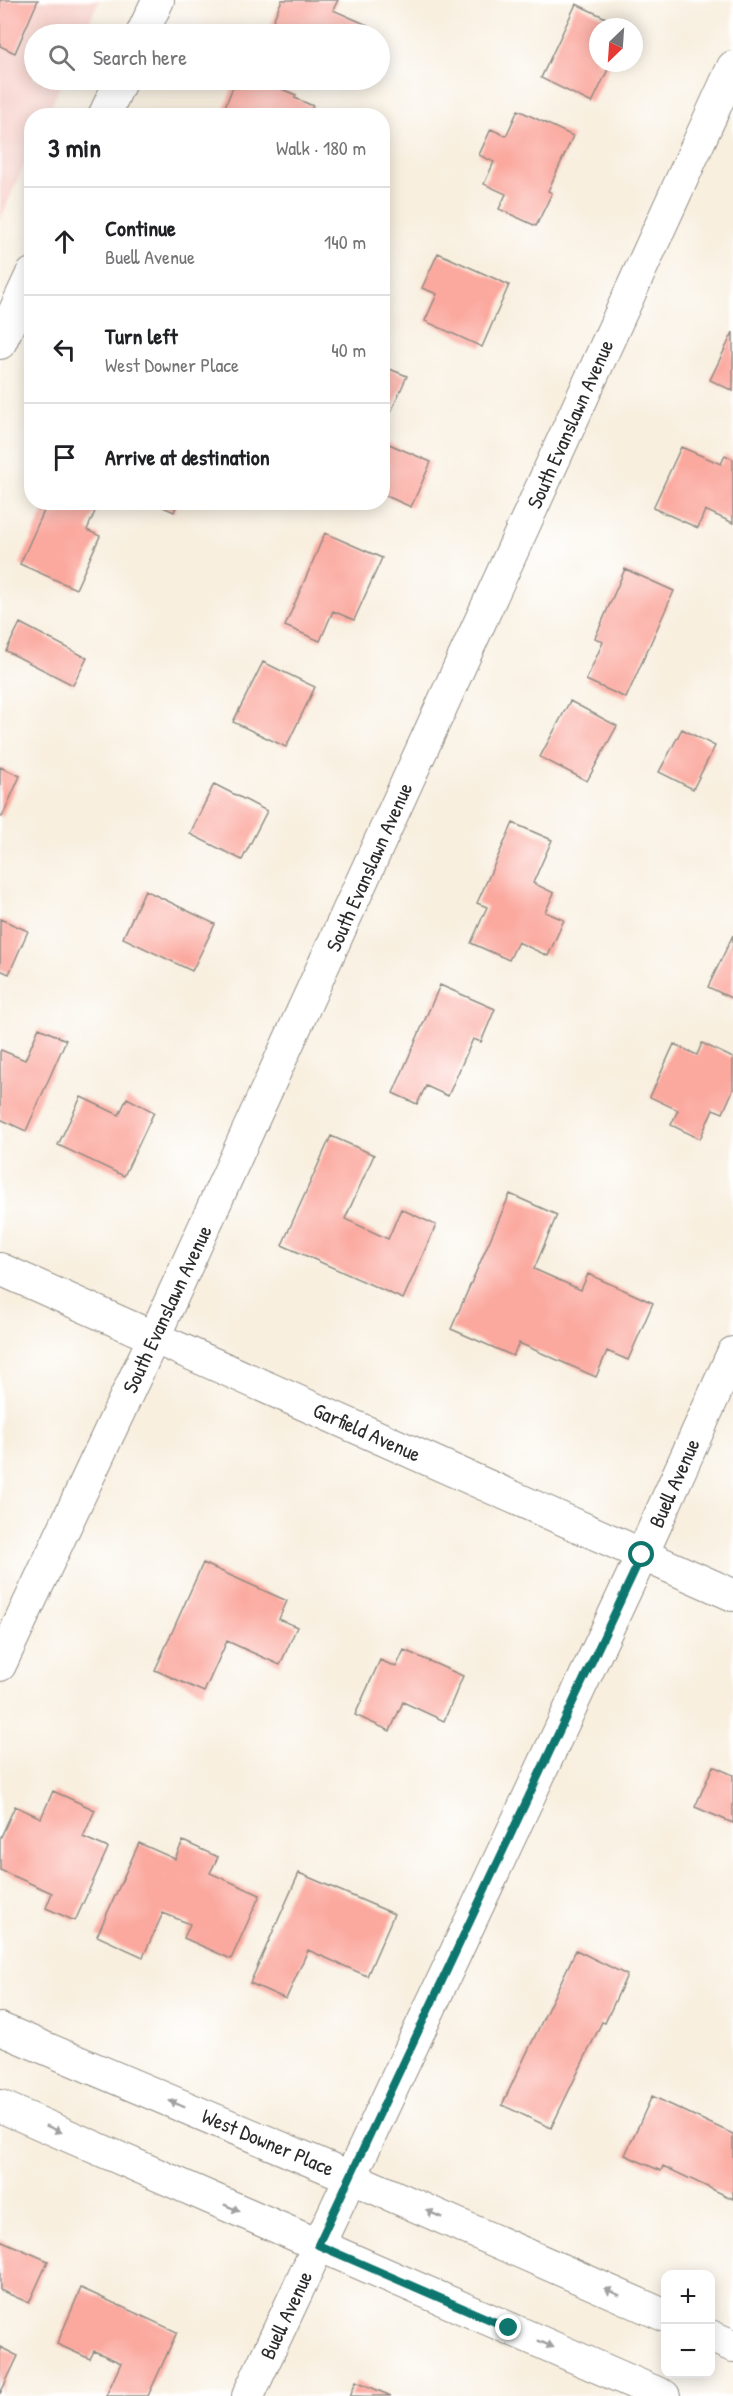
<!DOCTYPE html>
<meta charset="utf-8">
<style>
body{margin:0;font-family:"Patrick Hand",sans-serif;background:#f6f6f6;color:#202124}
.controls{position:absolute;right:18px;bottom:18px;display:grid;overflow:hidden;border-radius:12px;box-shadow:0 3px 15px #0003}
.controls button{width:54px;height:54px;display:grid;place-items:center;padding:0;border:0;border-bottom:2px solid #e0e0e0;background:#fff;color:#202124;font:30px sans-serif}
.compass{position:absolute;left:589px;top:18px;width:54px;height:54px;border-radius:50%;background:#fff;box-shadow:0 3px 15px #0003;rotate:205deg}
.stop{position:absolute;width:18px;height:18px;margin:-14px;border:4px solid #0f766e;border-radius:50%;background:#fff}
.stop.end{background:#0f766e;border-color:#fff;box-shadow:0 2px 6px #0008}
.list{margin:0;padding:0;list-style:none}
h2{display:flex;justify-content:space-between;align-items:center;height:78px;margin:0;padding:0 24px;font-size:26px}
h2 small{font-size:20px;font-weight:400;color:#757577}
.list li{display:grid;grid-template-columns:39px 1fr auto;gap:18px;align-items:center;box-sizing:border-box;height:108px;padding:0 24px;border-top:2px solid #e0e0e0}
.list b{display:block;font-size:22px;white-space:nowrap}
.list p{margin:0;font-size:20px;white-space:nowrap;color:#757577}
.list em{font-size:20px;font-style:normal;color:#757577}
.icon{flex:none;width:33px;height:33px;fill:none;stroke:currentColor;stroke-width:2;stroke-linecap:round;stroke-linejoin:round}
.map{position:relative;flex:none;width:733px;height:2396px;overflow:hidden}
.search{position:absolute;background:#fff;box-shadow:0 3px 15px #0003;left:24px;top:24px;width:366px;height:66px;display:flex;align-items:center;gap:15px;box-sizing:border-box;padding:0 21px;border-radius:33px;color:#757577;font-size:22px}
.panel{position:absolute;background:#fff;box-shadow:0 3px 15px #0003;left:24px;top:108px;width:366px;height:402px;border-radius:24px}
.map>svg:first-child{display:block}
.built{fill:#f7d0c9}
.building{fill:#fba89e}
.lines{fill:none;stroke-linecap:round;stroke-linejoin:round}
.minor-casing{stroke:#928d85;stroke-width:34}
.minor{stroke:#fff;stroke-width:32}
.oneway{fill:#a0a0a0}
.route{stroke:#0f766e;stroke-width:8}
.labels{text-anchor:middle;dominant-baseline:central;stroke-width:6;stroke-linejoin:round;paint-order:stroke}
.street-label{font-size:21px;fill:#2b2b2b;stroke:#fff}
</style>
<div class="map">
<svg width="733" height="2396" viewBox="0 0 733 2396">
<rect width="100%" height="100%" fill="#fff"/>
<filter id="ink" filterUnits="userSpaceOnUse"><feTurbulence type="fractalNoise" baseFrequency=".0167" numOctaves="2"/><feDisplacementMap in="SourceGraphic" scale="12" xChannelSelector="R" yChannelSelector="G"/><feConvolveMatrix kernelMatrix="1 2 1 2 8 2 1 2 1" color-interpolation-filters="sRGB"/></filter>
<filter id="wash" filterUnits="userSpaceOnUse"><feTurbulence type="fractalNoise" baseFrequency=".008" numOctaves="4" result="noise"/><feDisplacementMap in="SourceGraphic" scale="24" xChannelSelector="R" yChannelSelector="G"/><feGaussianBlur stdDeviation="1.35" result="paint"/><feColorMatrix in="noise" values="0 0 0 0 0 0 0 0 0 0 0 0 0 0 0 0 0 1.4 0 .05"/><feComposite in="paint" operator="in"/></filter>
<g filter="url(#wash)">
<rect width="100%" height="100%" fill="#f8efdf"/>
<!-- built -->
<path class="built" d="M0 0H99L84 34H34V80H63L47 115 32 116 31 150 0 220Z"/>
<g id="blocks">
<!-- building -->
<path class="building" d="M0 0H38L15 53 0 46Z
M282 0H338L333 10 367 25 363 34H274L268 32Z
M576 4 625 27H598V63H611L592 103 541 78Z
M236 80H260L296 95 295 98 313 106 309 116H221Z
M518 110 573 136 548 191 552 193 536 226 499 209 506 194 484 184 494 162 479 155 491 129 506 136Z
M438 253 509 285 482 347 425 321 437 294 422 288Z
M733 332V391L710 380Z
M382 366 407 376 382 432Z
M382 441 431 462 411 507 382 494Z
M681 447 721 464 725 455 733 459V523L705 510 698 528 653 508Z
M48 502H99L87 530 100 536 76 589 20 564Z
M152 502H178L174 512Z
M325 533 382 558 354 620 333 611 320 641 285 626Z
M625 569 674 591 626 698 586 680 603 642 595 638Z
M20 623 87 658 73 685 6 651Z
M263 662 315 687 286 747 233 722Z
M570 701 617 726 587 781 540 757Z
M682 729 715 746 693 789 659 772Z
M0 767 20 776 2 817 0 816Z
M214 784 267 811 242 860 190 834Z
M513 823 552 840 533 883 554 893 545 912 564 920 548 956 518 942 509 960 471 943 487 907 477 903Z
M145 890 215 924 192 971 123 938Z
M0 919 28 931 9 974 0 970Z
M733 935V999L708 987Z
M440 985 495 1009 481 1042 473 1039 448 1096 426 1086 417 1104 393 1093Z
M39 1028 66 1040 26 1131 0 1119V1052L1 1050 25 1060Z
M702 1043 733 1058V1090L723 1113 713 1109 700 1139 671 1125 678 1110 650 1097 674 1044 697 1055Z
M81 1097 119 1115 127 1098 154 1112 124 1176 58 1145Z
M331 1136 374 1155 345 1219 388 1239 401 1209 436 1225 403 1299 282 1245Z
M510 1194 557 1215 534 1269 581 1290 588 1274 653 1303 628 1360 607 1351 596 1377 519 1343 513 1356 451 1329Z
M203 1563 287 1601 279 1619 297 1627 280 1665 227 1641 204 1692 155 1670Z
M404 1650 463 1676 444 1721 403 1702 390 1731 355 1715 380 1660 396 1667Z
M713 1766 733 1775V1823L695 1807Z
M53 1791 95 1810 83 1837 108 1848 75 1921 46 1908 52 1893 0 1870V1839L15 1806 41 1818Z
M183 1841 218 1857 210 1873 260 1895 231 1959 184 1938 190 1924 163 1913 143 1957 97 1936 139 1843 175 1859Z
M299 1873 394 1914 367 1976 308 1950 286 1999 250 1983Z
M576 1950 627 1975 605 2023 602 2022 551 2128 502 2105Z
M652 2096 733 2134V2199L663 2166 661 2171 625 2155Z
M0 2240 48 2261 29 2303 0 2290Z
M81 2288 177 2332 148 2396H106L121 2363 94 2351 90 2359 57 2344Z
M0 2347 18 2356 0 2394Z
M356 2381 391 2396H350Z"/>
</g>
</g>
<g filter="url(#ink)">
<use href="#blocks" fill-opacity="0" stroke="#928d85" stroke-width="1.5"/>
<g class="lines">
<!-- minor casing -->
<g class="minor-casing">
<path id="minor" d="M142 34 158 0
M104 116 121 80
M0 343 32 274
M0 1269 733 1595
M0 1665 154 1337 733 67
M0 2029 350 2177 666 2316
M0 2106 664 2396
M710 2336 733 2346
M248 2396 642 1555 733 1353"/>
</g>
<!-- minor -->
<use href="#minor" class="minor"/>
</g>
<!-- one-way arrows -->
<defs><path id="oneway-solid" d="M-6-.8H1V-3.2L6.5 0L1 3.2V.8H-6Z" transform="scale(1.5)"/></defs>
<g class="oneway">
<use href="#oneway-solid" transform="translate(177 2104) rotate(-157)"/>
<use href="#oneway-solid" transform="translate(54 2129) rotate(24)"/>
<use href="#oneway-solid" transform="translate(232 2208) rotate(24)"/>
<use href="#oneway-solid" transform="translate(434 2214) rotate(-156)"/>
<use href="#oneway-solid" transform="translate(612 2292) rotate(-156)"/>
<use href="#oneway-solid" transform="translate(546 2344) rotate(24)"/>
</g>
</g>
<g class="lines" filter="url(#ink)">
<!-- route -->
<path class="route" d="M509 2328 318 2245 642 1555"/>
</g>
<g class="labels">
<!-- street labels -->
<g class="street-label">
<text transform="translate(570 424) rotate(-66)">South Evanslawn Avenue</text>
<text transform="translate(369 867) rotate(-66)">South Evanslawn Avenue</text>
<text transform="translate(167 1309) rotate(-65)">South Evanslawn Avenue</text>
<text transform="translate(367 1432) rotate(24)">Garfield Avenue</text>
<text transform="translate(674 1483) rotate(-66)">Buell Avenue</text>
<text transform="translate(268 2142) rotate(23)">West Downer Place</text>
<text transform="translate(286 2315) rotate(-65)">Buell Avenue</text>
</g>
</g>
</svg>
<div class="controls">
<button>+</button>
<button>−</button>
</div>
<svg class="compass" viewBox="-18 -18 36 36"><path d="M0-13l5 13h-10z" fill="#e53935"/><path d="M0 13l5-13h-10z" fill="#757577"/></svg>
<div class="stop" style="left:642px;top:1555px"></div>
<div class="stop end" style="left:509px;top:2328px"></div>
<div class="search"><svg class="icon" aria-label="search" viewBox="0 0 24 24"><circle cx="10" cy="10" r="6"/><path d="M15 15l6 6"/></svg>Search here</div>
<section class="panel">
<h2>3 min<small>Walk · 180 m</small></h2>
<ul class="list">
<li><svg class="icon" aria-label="ahead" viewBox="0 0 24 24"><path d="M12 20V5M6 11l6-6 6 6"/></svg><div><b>Continue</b><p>Buell Avenue</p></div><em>140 m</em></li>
<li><svg class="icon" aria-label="left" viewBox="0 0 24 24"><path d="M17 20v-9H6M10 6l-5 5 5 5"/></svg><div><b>Turn left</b><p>West Downer Place</p></div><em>40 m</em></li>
<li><svg class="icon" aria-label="arrive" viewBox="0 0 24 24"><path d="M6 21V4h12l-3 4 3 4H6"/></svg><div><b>Arrive at destination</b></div></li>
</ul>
</section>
</div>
